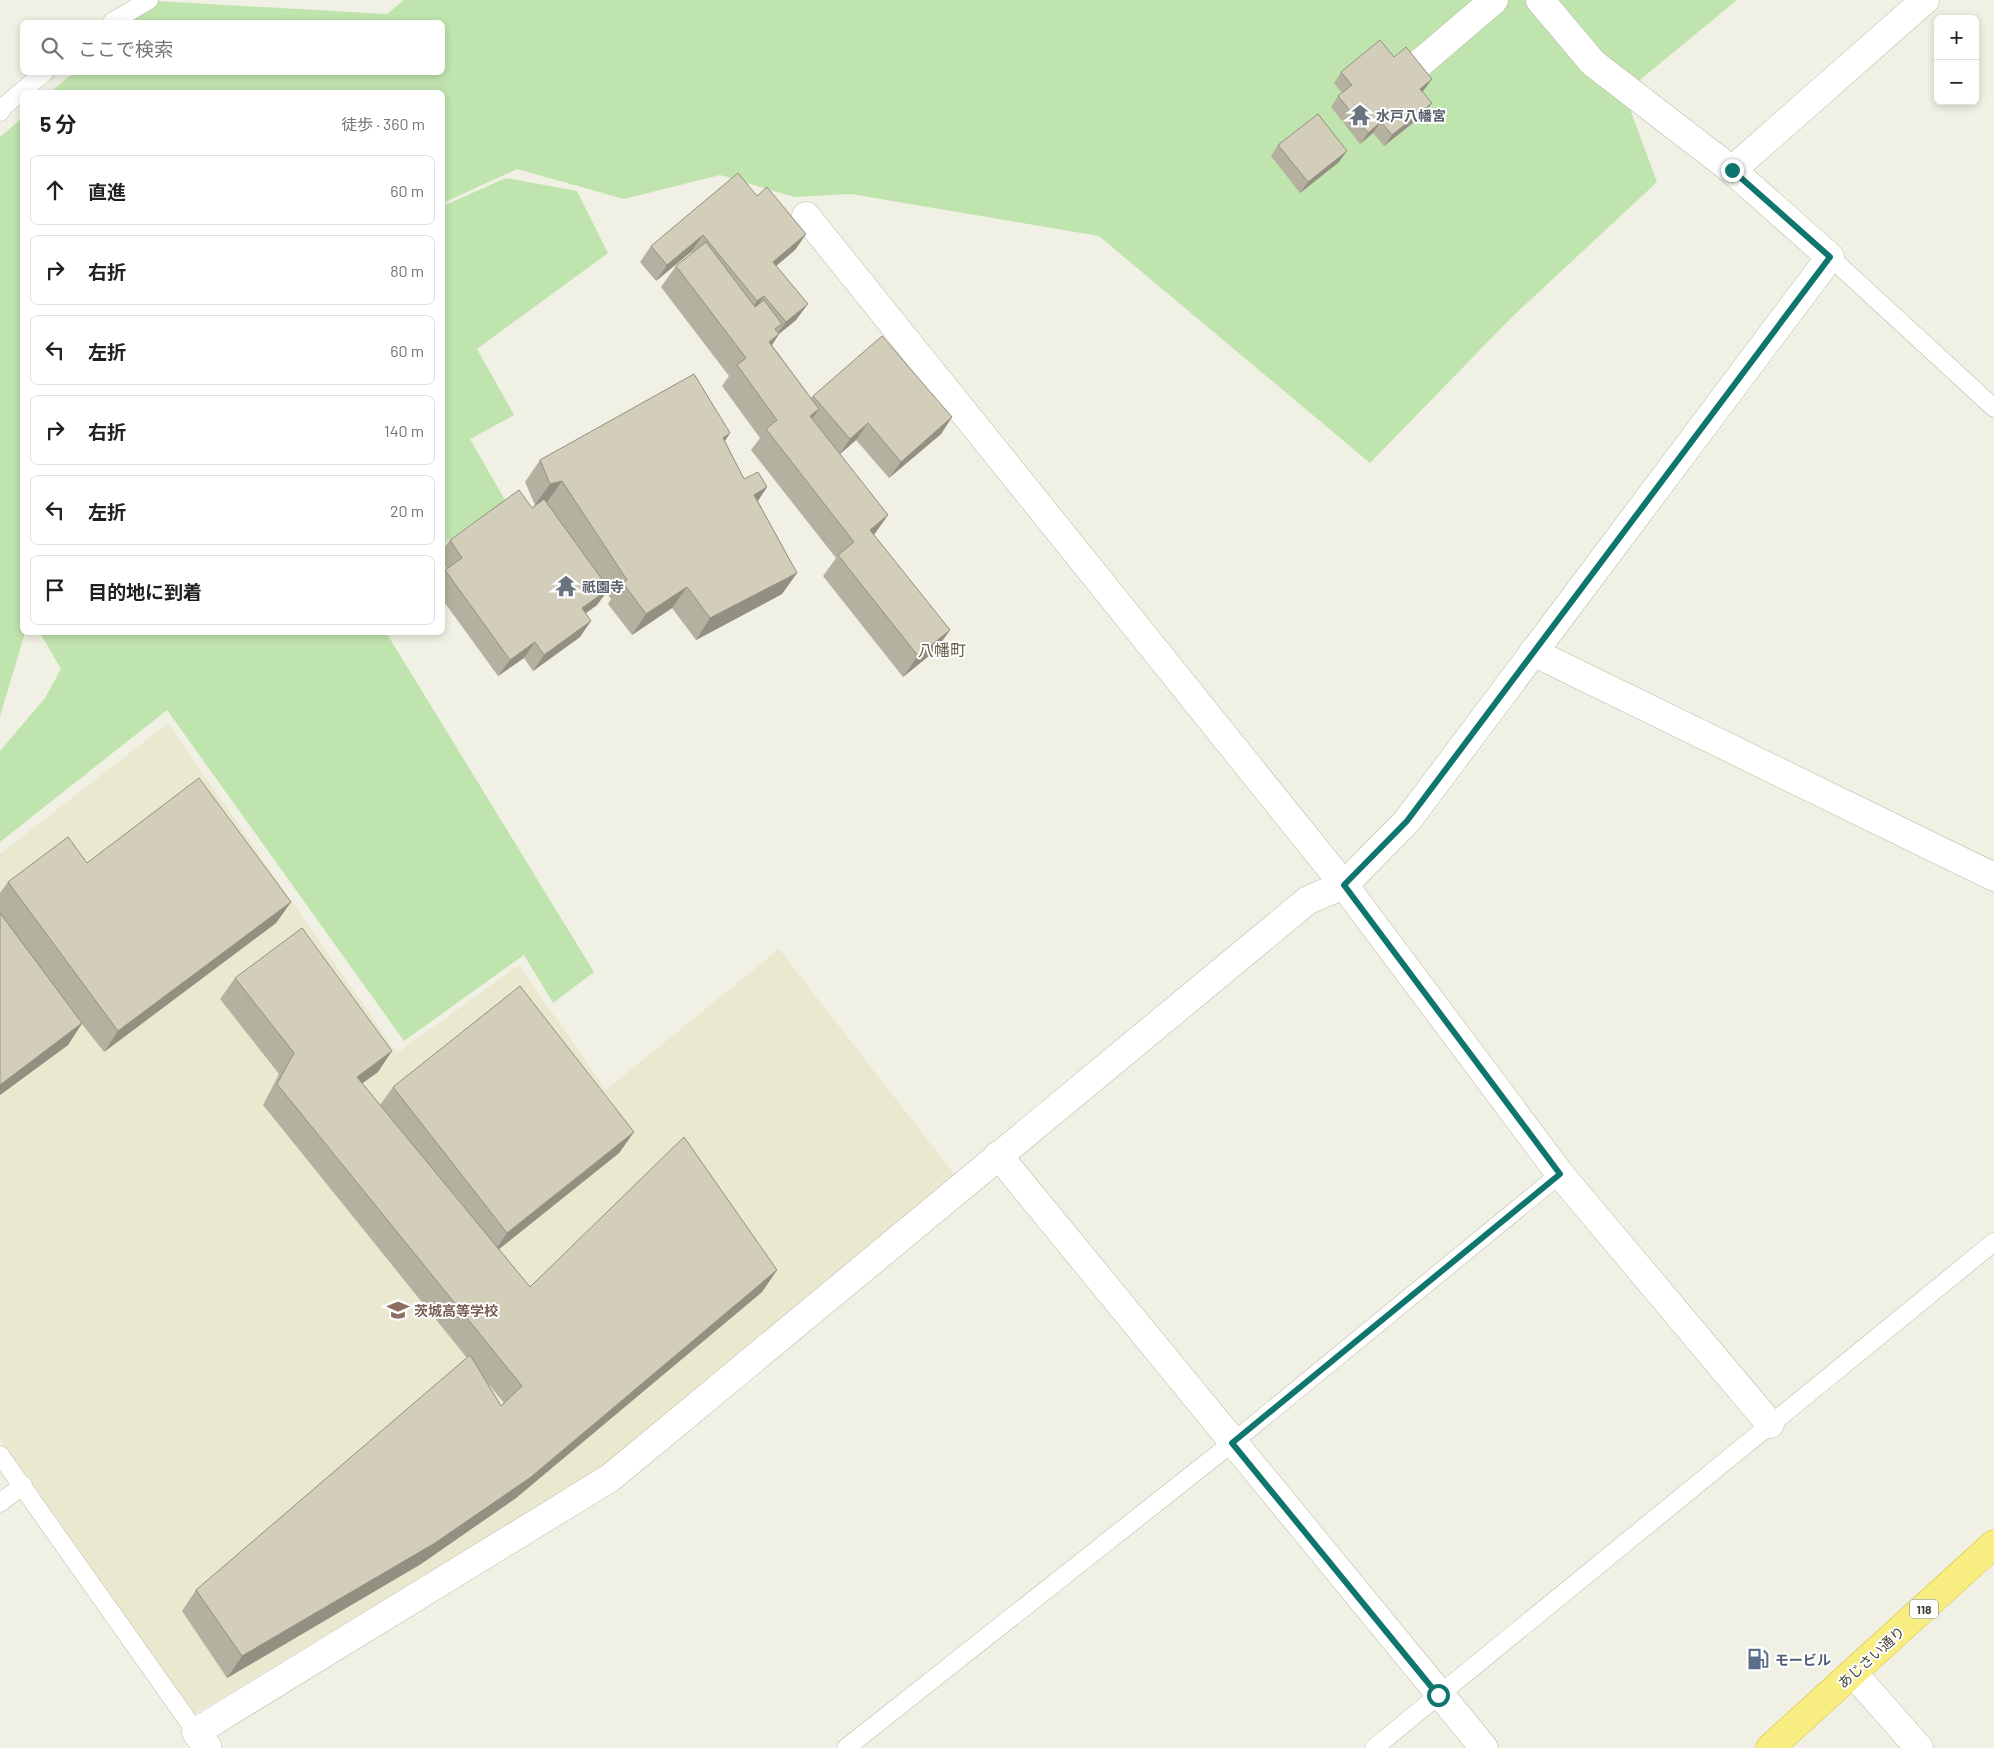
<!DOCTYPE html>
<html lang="ja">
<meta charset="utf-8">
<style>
body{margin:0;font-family:Barlow,"Noto Sans JP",sans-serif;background:#f6f6f6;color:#202124}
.controls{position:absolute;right:15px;top:15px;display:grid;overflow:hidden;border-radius:8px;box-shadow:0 2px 8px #0003}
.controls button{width:45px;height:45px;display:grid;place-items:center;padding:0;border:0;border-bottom:1px solid #e0e0e0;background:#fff;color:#202124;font:25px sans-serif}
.stop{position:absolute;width:15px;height:15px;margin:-11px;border:4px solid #0f766e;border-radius:50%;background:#fff}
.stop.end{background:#0f766e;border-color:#fff;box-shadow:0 1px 5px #0008}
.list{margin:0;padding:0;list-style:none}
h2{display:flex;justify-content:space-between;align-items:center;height:65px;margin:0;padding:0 20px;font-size:21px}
h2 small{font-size:16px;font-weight:400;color:#757577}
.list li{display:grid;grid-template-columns:32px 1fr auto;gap:15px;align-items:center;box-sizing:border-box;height:70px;margin:0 10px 10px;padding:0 10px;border:1px solid #e0e0e0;border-radius:8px}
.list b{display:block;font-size:19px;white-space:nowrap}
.list em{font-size:16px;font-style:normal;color:#757577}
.icon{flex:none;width:28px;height:28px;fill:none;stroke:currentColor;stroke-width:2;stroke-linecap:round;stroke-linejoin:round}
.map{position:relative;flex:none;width:1994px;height:1748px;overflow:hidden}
.search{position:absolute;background:#fff;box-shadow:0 2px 8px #0003;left:20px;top:20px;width:425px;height:55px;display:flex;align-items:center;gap:12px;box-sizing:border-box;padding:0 18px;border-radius:8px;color:#757577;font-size:19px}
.panel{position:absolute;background:#fff;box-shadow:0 2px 8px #0003;left:20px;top:90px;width:425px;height:545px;border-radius:8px}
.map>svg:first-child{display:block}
.education{fill:#eae8cf}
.green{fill:#c0e4ae}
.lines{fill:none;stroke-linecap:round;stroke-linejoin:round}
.service-casing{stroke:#bcbaa7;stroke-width:19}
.pedestrian-casing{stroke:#bcbaa7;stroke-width:29}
.minor-casing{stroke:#bcbaa7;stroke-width:29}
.tertiary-casing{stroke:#bcbaa7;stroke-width:29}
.trunk-casing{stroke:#d6bf3a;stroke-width:29}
.service{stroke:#fff;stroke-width:18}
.pedestrian{stroke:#fff;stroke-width:28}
.minor{stroke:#fff;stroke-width:28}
.tertiary{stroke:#fff;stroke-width:28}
.trunk{stroke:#f8ed80;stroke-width:28}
.wall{fill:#b5b1a0;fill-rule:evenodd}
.shaded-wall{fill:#939082}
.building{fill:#d2ceba;stroke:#939082}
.route{stroke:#0f766e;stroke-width:6}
.labels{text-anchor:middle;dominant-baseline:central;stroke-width:4;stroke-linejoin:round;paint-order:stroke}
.shield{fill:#fff;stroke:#7b7a71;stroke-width:1}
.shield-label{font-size:12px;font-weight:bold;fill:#434134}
.worship-label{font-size:14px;font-weight:bold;fill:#5b616d;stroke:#fff;text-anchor:start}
.education-label{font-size:14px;font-weight:bold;fill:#785e54;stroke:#fff;text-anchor:start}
.street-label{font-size:14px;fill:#434134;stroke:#fff}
.service-label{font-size:14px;font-weight:bold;fill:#4e5e75;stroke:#fff;text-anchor:start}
.quarter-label{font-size:16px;fill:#65614c;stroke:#fff}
</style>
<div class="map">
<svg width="1994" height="1748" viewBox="0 0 1994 1748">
<rect width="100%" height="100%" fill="#f1f0e4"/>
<!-- education -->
<path class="education" d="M168 723 397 1053 519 965 606 1090 779 949 958 1179 602 1467 192 1716 33 1484 0 1440V854Z"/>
<!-- green -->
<path class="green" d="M404 0H1737L1624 93 1657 182 1510 319 1370 463 1099 236 851 194 794 197 720 175 624 199 517 169 443 203 442 92H51L74 72H442V22H131L156 1 387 14Z
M22 118V632L25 633 0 716V137Z
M506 178 577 191 608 253 477 349 514 415 470 439 505 500 443 544V206Z
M40 633H389L387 634 594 972 553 1003 524 955 404 1041 167 710 0 842V751L45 698 61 669Z"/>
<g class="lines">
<!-- service casing -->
<g class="service-casing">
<path id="service" d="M112 22 149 0
M0 112 4 106 45 72
M1830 257 1994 408
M0 1455 196 1732
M0 1503 23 1485
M846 1748 1232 1443 1560 1174
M1374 1748 1994 1242"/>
</g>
<!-- pedestrian casing -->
<g class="pedestrian-casing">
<path id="pedestrian" d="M1540 0 1593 63 1732 170
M1412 70 1494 0"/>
</g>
<!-- minor casing -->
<g class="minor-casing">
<path id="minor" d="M806 216 1344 885 1560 1174 1770 1424
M1533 652 1994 877
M1853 1673 1919 1748
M208 1748 196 1732 610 1478 1308 900 1344 885 1407 821 1830 257 1732 170 1925 0"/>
</g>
<!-- tertiary casing -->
<g class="tertiary-casing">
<path id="tertiary" d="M998 1155 1484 1748"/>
</g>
<!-- trunk casing -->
<g class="trunk-casing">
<path id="trunk" d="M1770 1748 1994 1544"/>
</g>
<!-- service -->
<use href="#service" class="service"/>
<!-- pedestrian -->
<use href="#pedestrian" class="pedestrian"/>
<!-- minor -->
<use href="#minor" class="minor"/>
<!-- tertiary -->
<use href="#tertiary" class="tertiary"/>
<!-- trunk -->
<use href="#trunk" class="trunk"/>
</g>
<!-- wall -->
<path class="wall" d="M1394 57 1432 79 1422 92 1432 103 1424 114 1384 146 1373 133 1360 144 1331 107 1338 96 1342 93 1334 83 1341 72Z
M1278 145 1339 162 1300 193 1271 156Z
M757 196 806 234 795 250 776 266 796 320 779 334 772 345 811 398 813 396 952 417 941 434 889 478 856 440 840 454 888 515 874 535 950 630 935 651 903 677 823 576 836 558 751 450 760 438 722 386 729 376 661 287 676 266 692 253 691 252 656 281 640 262 651 246Z
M730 433 725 441 744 479 767 487 758 501 797 573 782 594 696 640 672 608 632 635 608 604 611 599 606 592 597 605 586 613 580 637 533 671 524 658 498 676 442 599V574L447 569 442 562V550L450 540 532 508 535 505 525 482 540 460Z
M87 863 291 902 276 923 104 1052 82 1024 68 1045 0 1095V893L8 882Z
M235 978 378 1072 362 1083 380 1105 393 1087 634 1132 619 1153 499 1249 530 1287 777 1270 762 1292 516 1498 421 1564 227 1678 182 1611 196 1590 467 1358 263 1105 279 1074 220 999ZM487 1382 504 1403 501 1406Z"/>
<!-- shaded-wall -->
<path class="shaded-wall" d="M1432 79 1424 90 1412 100 1420 89Z
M1432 103 1424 114 1384 146 1392 135Z
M1381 122 1373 133 1360 144 1368 133Z
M1347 151 1339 162 1300 193 1308 182Z
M806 234 795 250 762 278 773 262Z
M703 235 691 252 656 281 667 265Z
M764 296 753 312 746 317 757 301Z
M808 304 796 320 774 338 786 322Z
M779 334 765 356 769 342Z
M819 409 804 430 810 416Z
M952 417 941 434 889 478 901 462Z
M868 423 856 440 839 455 850 439Z
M730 433 716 454 723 438Z
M562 481 547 502 535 505 550 484Z
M767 487 753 508 754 495Z
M888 515 873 536 870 530Z
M797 573 782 594 696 640 710 618Z
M687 587 672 608 632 635 646 614Z
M609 589 597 605 571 624 582 608Z
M591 621 580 637 533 671 544 655Z
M950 630 935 651 903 677 918 656Z
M535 642 524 658 498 676 510 660Z
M291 902 276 923 104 1052 118 1031Z
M82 1023 68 1045 0 1095V1085Z
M392 1051 378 1072 342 1098 357 1077Z
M634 1132 619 1153 493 1254 507 1233Z
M777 1270 762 1292 516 1498 421 1564 227 1678 242 1656Z"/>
<!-- building -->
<path class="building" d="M1380 40 1394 57 1406 47 1432 79 1420 89 1432 103 1392 135 1381 122 1368 133 1338 96 1352 85 1341 72Z
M1318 114 1347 151 1308 182 1278 145Z
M738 173 757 196 767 187 806 234 773 262 808 304 786 322 764 296 757 301 703 235 667 265 651 246Z
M706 242 755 307 764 300 782 324 775 329 779 334 769 342 819 409 810 416 888 515 870 530 950 630 918 656 838 555 854 542 766 429 777 420 737 365 746 358 676 266Z
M882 336 952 417 901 462 868 423 850 439 813 396Z
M694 374 730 433 723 438 744 479 758 472 767 487 754 495 797 573 710 618 687 587 646 614 623 583 627 580 562 481 550 484 540 460Z
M519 490 532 508 544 499 609 589 582 608 591 621 544 655 535 642 510 660 445 570 462 558 450 540Z
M199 778 291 902 118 1031 8 882 68 837 87 863Z
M0 913 82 1023 0 1085Z
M302 928 392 1051 357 1077 530 1287 684 1137 777 1270 531 1477 435 1543 242 1656 196 1590 470 1355 501 1406 522 1386 277 1084 294 1053 235 978Z
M520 986 634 1132 507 1233 393 1087Z"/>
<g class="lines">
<!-- route -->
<path class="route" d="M1438 1695 1232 1443 1560 1174 1344 885 1407 821 1830 257 1732 170"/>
</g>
<!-- icons -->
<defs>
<g id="temple-bare" transform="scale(1.725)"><path d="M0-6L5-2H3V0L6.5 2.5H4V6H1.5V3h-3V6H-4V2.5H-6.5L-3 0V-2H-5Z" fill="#6b7280" stroke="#fff" stroke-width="2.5" paint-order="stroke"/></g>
<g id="school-bare" transform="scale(1.725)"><path d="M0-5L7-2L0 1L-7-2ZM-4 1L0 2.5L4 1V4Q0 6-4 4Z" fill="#8d6e63" stroke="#fff" stroke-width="2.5" paint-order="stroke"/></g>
<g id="fuel-bare" transform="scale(1.725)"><path d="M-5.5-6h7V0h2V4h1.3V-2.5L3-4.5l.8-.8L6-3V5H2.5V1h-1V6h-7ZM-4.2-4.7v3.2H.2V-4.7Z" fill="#5c6f8a" stroke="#fff" stroke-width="2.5" paint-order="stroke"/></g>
</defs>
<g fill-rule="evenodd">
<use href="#temple-bare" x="1360" y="115"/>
<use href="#temple-bare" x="566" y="586"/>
<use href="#school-bare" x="398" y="1310"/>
<use href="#fuel-bare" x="1758" y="1659"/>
</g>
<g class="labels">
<!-- shield labels -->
<rect class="shield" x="1910" y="1599.5" width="28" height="19" rx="4"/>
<g class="shield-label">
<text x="1924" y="1609">118</text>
</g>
<!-- worship labels -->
<g class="worship-label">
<text x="1376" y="115">水戸八幡宮</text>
<text x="582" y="586">祇園寺</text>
</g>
<!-- education labels -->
<g class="education-label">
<text x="414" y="1310">茨城高等学校</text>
</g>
<!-- street labels -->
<g class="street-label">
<text transform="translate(1871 1657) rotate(-42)">あじさい通り</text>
</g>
<!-- service labels -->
<g class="service-label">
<text x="1775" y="1659">モービル</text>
</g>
<!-- quarter labels -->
<g class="quarter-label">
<text x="942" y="649">八幡町</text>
</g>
</g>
</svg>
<div class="controls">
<button>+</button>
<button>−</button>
</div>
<div class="stop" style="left:1438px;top:1695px"></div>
<div class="stop end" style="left:1732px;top:170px"></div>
<div class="search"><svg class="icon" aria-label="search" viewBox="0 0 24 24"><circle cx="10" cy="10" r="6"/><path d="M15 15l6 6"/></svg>ここで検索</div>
<section class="panel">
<h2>5 分<small>徒歩 · 360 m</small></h2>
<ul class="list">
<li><svg class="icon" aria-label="ahead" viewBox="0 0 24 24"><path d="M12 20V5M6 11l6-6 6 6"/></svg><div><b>直進</b></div><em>60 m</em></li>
<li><svg class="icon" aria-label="right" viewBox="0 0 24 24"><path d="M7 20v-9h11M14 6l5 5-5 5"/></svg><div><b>右折</b></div><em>80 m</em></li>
<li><svg class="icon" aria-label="left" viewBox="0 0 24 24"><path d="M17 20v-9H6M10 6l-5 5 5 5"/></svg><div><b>左折</b></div><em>60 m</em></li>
<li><svg class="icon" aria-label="right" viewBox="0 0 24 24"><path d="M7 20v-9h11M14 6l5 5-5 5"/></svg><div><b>右折</b></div><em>140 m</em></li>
<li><svg class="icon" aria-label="left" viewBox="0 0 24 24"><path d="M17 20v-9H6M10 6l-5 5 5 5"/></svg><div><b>左折</b></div><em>20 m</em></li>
<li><svg class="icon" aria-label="arrive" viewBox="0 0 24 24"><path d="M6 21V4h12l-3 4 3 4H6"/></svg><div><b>目的地に到着</b></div></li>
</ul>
</section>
</div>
